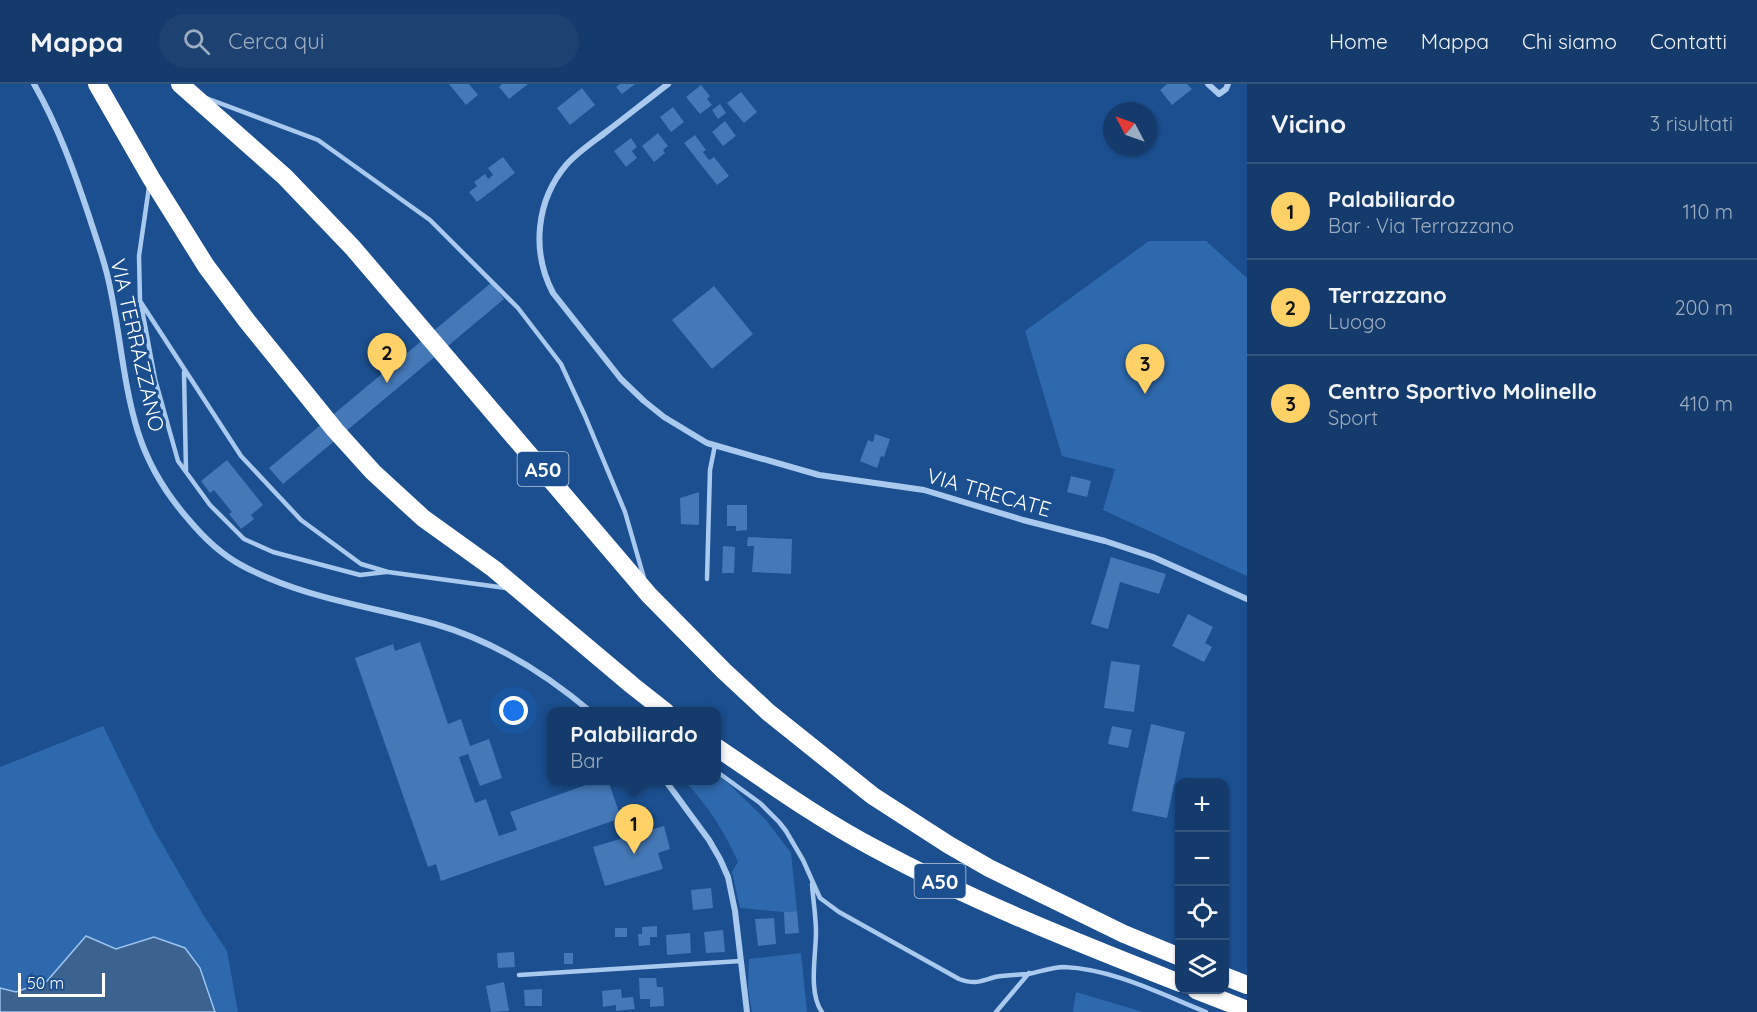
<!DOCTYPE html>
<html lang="it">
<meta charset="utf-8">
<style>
body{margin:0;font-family:Quicksand,sans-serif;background:#1d4271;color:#f1f3f6}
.controls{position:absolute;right:18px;bottom:18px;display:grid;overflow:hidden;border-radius:12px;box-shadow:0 2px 4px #0004}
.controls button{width:54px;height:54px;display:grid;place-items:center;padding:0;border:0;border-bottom:2px solid #33557e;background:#143b6b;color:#f1f3f6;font:30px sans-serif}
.compass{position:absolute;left:1103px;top:18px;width:54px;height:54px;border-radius:50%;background:#143b6b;box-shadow:0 2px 4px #0004;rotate:311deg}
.scale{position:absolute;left:18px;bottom:15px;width:87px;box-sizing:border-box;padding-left:6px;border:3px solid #fff;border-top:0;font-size:16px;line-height:21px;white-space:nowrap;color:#fff;-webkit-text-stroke:4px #1b4f8f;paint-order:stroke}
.you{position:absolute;left:514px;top:627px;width:21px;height:21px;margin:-15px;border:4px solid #fff;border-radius:50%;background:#1a73e8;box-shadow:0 0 0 9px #1a73e833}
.badge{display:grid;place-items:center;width:39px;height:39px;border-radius:50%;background:#ffd166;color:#111;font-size:20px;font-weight:700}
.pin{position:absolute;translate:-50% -50px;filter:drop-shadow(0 2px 3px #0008)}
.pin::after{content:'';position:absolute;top:32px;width:21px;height:18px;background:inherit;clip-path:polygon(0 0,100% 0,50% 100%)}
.popup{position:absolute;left:547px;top:623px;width:174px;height:78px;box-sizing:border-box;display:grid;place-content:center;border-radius:12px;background:#143b6b;filter:drop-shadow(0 2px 4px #0005);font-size:20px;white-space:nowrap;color:#9dadc1}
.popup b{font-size:22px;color:#f1f3f6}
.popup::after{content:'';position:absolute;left:50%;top:100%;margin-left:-12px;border:12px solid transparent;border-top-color:#143b6b}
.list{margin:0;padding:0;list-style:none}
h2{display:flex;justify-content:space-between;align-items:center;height:78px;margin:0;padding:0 24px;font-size:26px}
h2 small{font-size:20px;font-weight:400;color:#9dadc1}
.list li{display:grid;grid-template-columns:39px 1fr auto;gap:18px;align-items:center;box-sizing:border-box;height:96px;padding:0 24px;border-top:2px solid #33557e}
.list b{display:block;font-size:22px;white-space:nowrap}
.list p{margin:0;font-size:20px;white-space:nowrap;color:#9dadc1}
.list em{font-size:20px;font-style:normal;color:#9dadc1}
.icon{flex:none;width:33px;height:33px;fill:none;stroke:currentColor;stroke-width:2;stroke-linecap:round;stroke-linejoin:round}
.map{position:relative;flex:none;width:1247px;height:928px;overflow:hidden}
header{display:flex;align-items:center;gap:36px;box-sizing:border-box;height:84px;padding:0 30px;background:#143b6b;border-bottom:2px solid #33557e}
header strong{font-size:28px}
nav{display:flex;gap:33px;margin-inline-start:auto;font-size:21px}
.search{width:420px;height:54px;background:#1d4271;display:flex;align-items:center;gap:15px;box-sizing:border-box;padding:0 21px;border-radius:33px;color:#9dadc1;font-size:22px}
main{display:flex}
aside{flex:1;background:#143b6b}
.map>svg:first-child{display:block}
.green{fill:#2e69ad}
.water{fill:#3c6290;stroke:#9cc4f0;stroke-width:1.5}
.building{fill:#4478b7}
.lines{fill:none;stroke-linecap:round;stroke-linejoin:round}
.service{stroke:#a9c9ee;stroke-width:4.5}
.minor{stroke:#a9c9ee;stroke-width:6}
.motorway{stroke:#fff;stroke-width:18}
.labels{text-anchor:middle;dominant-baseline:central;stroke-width:6;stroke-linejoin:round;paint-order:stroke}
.shield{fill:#1b4f8f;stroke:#bbcadd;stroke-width:1.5}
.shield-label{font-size:20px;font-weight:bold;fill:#fff}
.street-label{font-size:21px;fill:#fff;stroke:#1b4f8f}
</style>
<header>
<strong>Mappa</strong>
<div class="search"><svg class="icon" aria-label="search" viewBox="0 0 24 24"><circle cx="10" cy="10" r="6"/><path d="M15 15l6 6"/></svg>Cerca qui</div>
<nav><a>Home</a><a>Mappa</a><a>Chi siamo</a><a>Contatti</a></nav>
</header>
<main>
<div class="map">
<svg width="1247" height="928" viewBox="0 0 1247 928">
<rect width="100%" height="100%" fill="#1b4f8f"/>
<!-- green -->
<path class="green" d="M1149 157H1206L1247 194V492L1103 426 1115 385 1062 372 1025 247Z
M103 642 153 744 204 832 227 867 238 928H215L200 884 185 864 154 853 116 865 86 852 47 897 16 908 0 904V683Z
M717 691 729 700 766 736 791 769 797 827 784 828 740 824 732 788 738 778C725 748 707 721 685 697L716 696Z
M801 869 807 928H752L748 905 749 875Z
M1076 908 1143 928H1073Z"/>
<!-- water -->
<path class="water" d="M86 852 116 865 154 853 185 864 200 884 215 928H0V904L16 908 47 897Z"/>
<!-- building -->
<path class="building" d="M449 0H469L478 11 466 21Z
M502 0H528L509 15 499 3Z
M620 0H635L622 10 616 3Z
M1167 0H1187L1192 5 1172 21 1160 6Z
M701 1 710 12 707 15 712 21 700 30 686 13Z
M582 4 595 21 570 41 557 24Z
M741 8 757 28 744 39 727 19Z
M720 20 726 29 718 35 712 26Z
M673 23 684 38 671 48 660 33Z
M725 37 736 52 723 62 712 48Z
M658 49 668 62 663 66 665 69 654 78 642 62Z
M695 51 706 66 703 68 709 76 714 73 729 92 717 101 684 59Z
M631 54 637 63 632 67 637 74 626 83 614 67Z
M503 73 515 89 477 118 469 108 477 102 474 98 485 90 488 95 493 91 488 84Z
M491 199 504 215 283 400 269 384Z
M714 202 753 250 712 285 672 236Z
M875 350 890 355 884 373 881 372 877 384 860 377 868 356 873 358Z
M227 376 263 421 251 431 254 435 241 445 229 430 232 428 214 406 210 409 201 397Z
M1071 392 1091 397 1087 413 1067 408Z
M699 408V441L681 440 680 414Z
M727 421H747V446L736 447V442H727Z
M748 453 792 455 791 490 752 488 754 462H747Z
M723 462 735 463 734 489H722Z
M1111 473 1166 490 1159 510 1120 498 1108 545 1091 540Z
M1188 530 1213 543 1205 559 1212 563 1204 578 1172 562Z
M420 558 448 640 461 635 470 662 489 655 502 694 480 702 468 670 459 673 475 719 486 715 499 752 517 746 510 728 600 696H608L621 734 441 797 436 780 428 783 355 574 393 560 395 567Z
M1111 577 1140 581 1134 628 1104 624Z
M1151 640 1185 648 1167 734 1132 727Z
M1112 642 1132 646 1128 664 1108 660Z
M664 742 670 765 658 769 663 785 605 802 593 763Z
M711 804 713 824 693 826 691 806Z
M797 827 799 849 785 850 784 828Z
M774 834 776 860 758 862 755 835Z
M657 842V853H650V861L639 862 638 850H642V843Z
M615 844H627V853H615Z
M723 846 725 868 706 869 704 848Z
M690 849 691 869 667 871 666 851Z
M514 868 515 883 498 884 497 869Z
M564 869H573V880H564Z
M639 894H656L657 903H663L664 922 650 923V915H640Z
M504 898 509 927 491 928 486 902Z
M542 905V922H525L524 906Z
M621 905 622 914 633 913 635 925 616 927V921L603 923 602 907Z"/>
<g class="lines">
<!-- service -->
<path class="service" d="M206 14 318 56 430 136 518 224 561 280 585 332 625 428 644 494
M149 103 139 172 140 217 241 372 301 436 361 480 388 488 506 504
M141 220 155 295 178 377 210 421 244 455 273 468 360 491 386 488
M184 288 186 387
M707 495 710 386 715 361
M716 687 760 719 779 738 786 747 803 776 820 814 839 828 959 895C976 901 980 897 995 893 1006 891 1017 891 1028 890 1040 888 1052 883 1064 883 1113 885 1161 910 1206 928
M812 800C813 816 816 832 816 848 816 871 808 909 822 928
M519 891 741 877
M996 928 1029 889"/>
<!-- minor -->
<path class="minor" d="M34 0C58 42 74 87 89 132 95 151 102 170 107 190 120 242 122 297 138 348 148 380 167 411 189 436 204 454 221 470 241 481 302 514 369 522 435 540 494 557 545 589 591 628
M668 0C647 16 627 32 606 48 593 58 578 68 567 80 536 116 531 167 553 209L621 295 644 317 664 333 707 359 819 391 924 406 1023 436 1105 457 1153 473 1247 515
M1208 0 1219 10 1226 5 1228 0
M665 696 709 756 720 775 728 793 735 827 747 928"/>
<!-- motorway -->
<path class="motorway" d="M97 0 151 94 206 182 247 237 335 346 373 388 423 434 494 485 633 602 666 628
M180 0 285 93 353 164 649 511 724 587 768 628 873 712 949 761 989 784 1124 850 1180 873
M716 663C768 698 819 735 874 764 972 817 1076 858 1180 899
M1224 892 1247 901
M1196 906 1247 926"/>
</g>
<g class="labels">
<!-- shield labels -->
<g class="shield">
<rect x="517.5" y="368" width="51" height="34" rx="4.5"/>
<rect x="914.5" y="780" width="51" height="34" rx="4.5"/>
</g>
<g class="shield-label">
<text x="543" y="385">A50</text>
<text x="940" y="797">A50</text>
</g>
<!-- street labels -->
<g class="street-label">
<text transform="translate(138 261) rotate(77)">VIA TERRAZZANO</text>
<text transform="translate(989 408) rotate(16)">VIA TRECATE</text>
</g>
</g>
</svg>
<div class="controls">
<button>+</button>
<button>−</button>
<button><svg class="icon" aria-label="locate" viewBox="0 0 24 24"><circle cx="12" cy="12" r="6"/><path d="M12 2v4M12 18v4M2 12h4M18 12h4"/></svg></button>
<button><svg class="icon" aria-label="layers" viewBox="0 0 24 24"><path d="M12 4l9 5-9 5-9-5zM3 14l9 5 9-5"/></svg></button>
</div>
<svg class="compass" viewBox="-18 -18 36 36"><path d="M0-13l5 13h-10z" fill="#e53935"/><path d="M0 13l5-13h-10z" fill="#9dadc1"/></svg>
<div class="scale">50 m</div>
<div class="you"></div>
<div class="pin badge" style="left:634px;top:770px">1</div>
<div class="popup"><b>Palabiliardo</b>Bar</div>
<div class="pin badge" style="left:387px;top:299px">2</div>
<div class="pin badge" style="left:1145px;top:310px">3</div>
</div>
<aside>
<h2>Vicino<small>3 risultati</small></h2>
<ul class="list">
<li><span class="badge">1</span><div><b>Palabiliardo</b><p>Bar · Via Terrazzano</p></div><em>110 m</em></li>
<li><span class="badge">2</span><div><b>Terrazzano</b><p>Luogo</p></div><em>200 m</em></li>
<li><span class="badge">3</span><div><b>Centro Sportivo Molinello</b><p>Sport</p></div><em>410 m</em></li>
</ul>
</aside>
</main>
